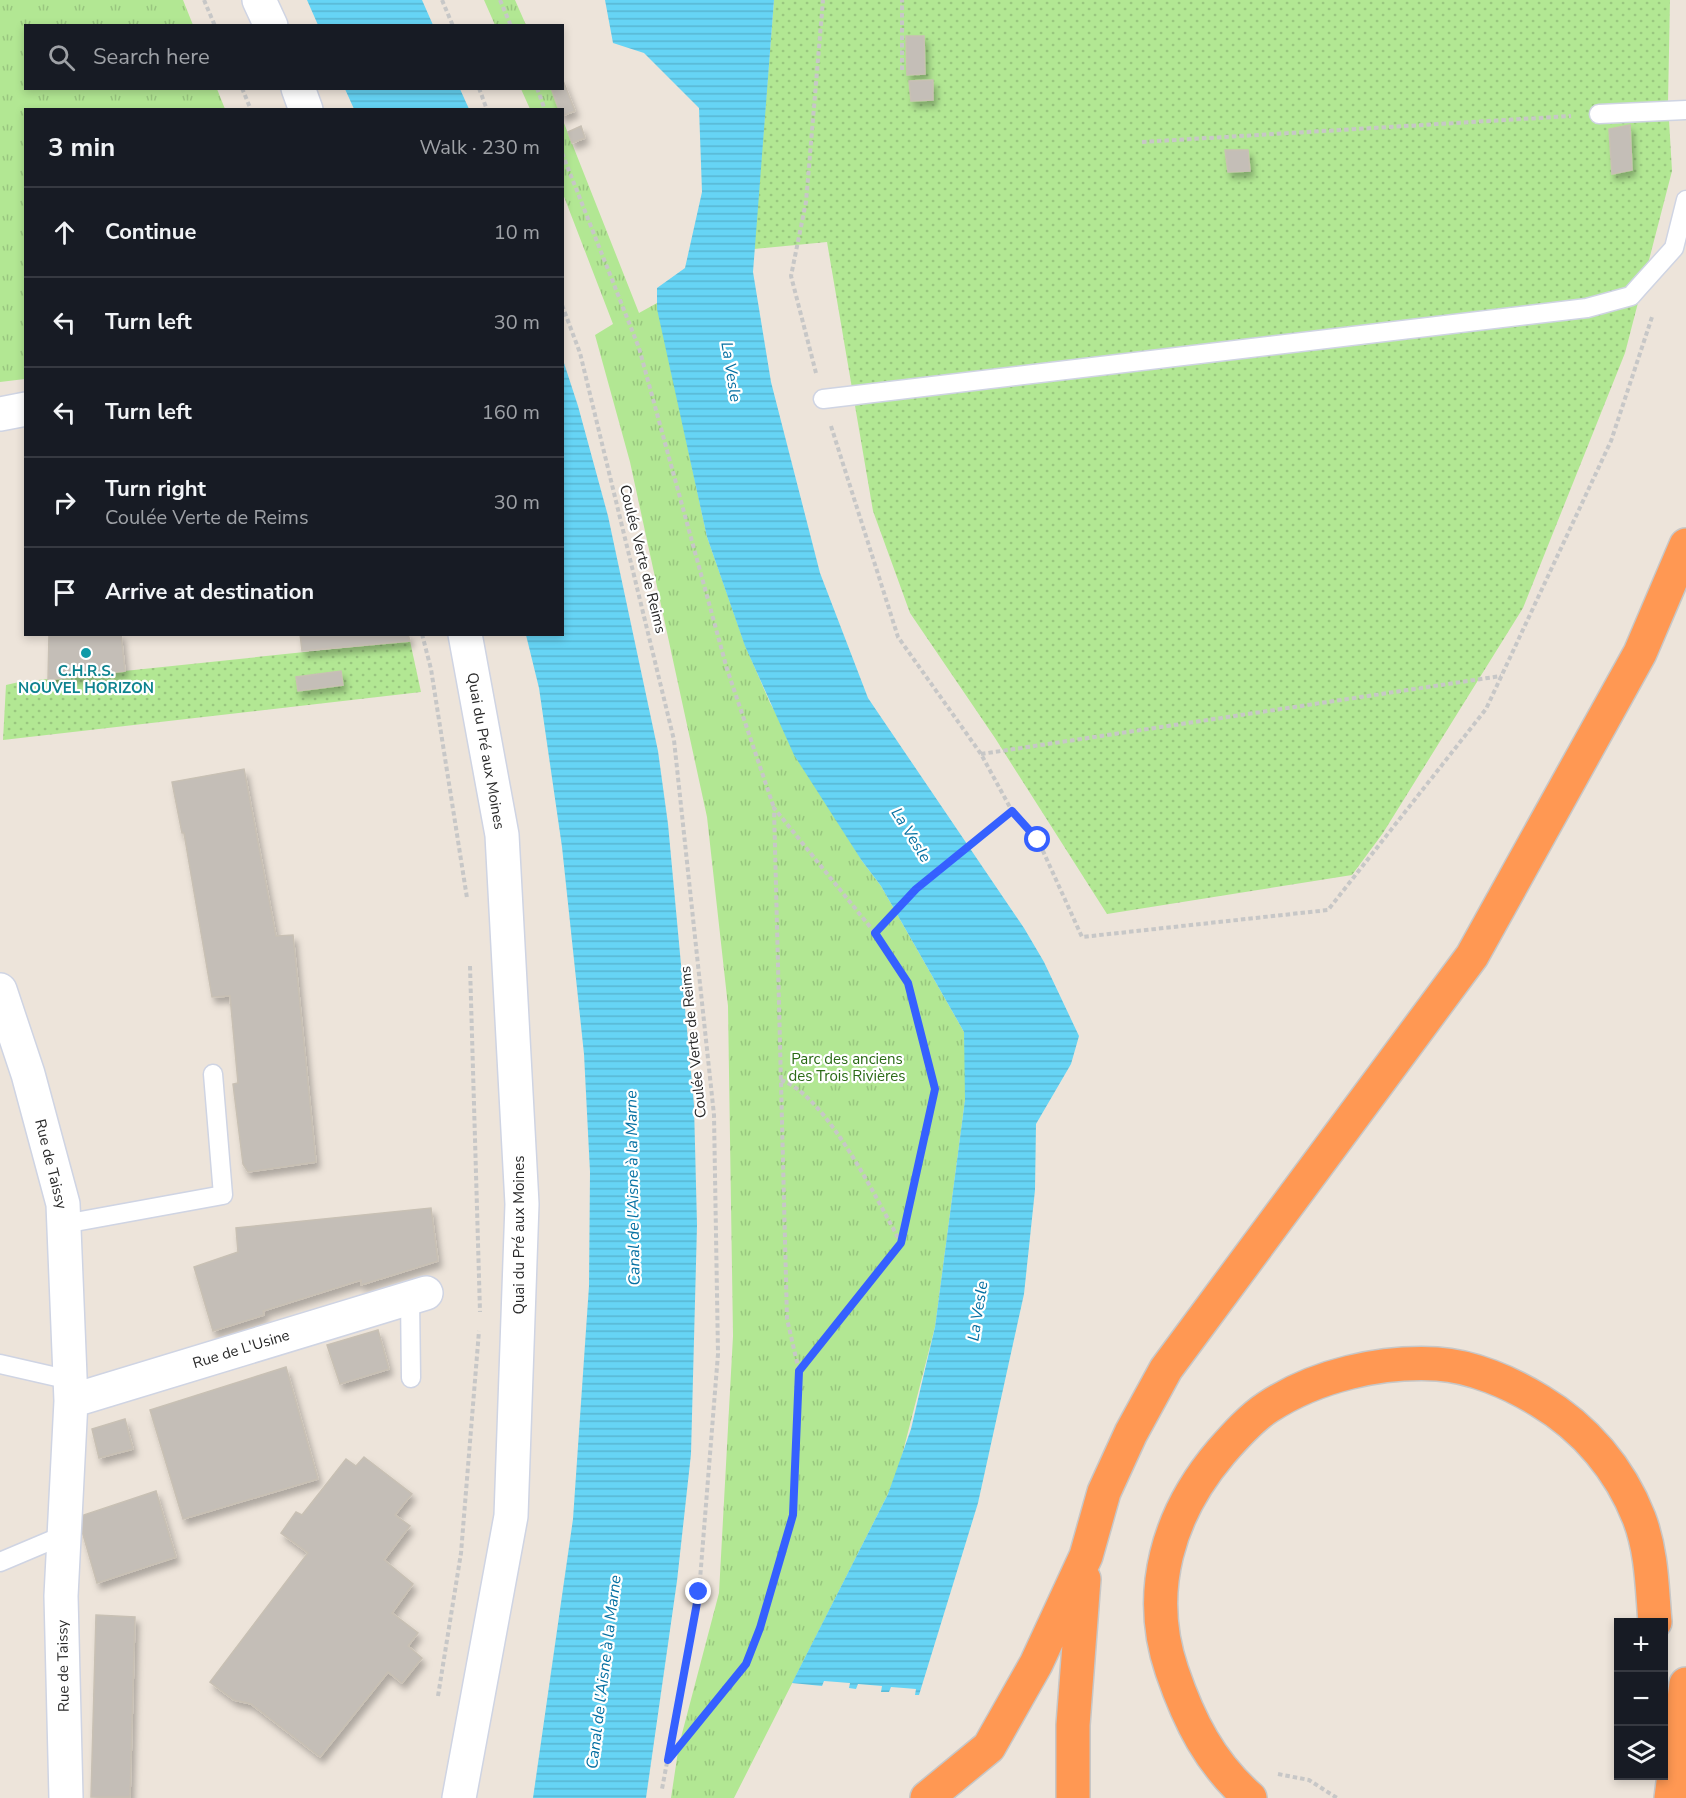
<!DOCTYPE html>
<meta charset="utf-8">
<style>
body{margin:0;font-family:"Nunito Sans",sans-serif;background:#242831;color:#f1f3f6}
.controls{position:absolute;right:18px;bottom:18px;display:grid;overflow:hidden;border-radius:0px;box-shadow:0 3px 9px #0003}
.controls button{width:54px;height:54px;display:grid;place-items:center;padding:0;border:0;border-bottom:2px solid #363941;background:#171b24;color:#f1f3f6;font:30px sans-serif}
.stop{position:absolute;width:18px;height:18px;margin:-14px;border:4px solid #3560ff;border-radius:50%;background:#fff}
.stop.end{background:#3560ff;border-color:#fff;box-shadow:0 2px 6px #0008}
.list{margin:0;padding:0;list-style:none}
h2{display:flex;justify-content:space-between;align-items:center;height:78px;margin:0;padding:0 24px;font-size:26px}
h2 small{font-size:20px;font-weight:400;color:#9ea1a6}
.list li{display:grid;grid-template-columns:39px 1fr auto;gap:18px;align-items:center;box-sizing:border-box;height:90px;padding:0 24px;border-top:2px solid #363941}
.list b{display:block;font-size:22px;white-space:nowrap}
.list p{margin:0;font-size:20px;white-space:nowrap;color:#9ea1a6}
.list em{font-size:20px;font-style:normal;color:#9ea1a6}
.icon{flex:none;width:33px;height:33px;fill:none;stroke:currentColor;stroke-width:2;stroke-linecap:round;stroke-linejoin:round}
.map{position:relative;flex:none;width:1686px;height:1798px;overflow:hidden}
.search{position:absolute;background:#171b24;box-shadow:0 3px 9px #0003;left:24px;top:24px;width:540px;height:66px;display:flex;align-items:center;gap:15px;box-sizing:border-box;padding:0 21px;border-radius:0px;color:#9ea1a6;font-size:22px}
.panel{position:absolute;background:#171b24;box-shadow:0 3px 9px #0003;left:24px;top:108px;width:540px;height:528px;border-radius:0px}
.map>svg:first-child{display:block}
.park{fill:url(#park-tufts)}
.garden{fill:url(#garden-dots)}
.water{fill:url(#water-rules)}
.building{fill:#c4beb7;stroke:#c8c0b4;stroke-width:1.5;filter:url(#shadow)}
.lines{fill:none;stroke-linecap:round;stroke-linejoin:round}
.lane-casing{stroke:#cfd4e3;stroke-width:21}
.street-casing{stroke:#cfd4e3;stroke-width:36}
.secondary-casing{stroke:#cfd4e3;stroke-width:36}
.highway-casing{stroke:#c7c7c7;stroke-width:36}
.path{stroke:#c7c7c7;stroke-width:4;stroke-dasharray:4.5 3;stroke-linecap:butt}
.lane{stroke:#fff;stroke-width:18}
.street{stroke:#fff;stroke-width:33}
.secondary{stroke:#fff;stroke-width:33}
.highway{stroke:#ff9853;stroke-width:33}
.route{stroke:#3560ff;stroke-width:8}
.culture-dot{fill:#0f9aa8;stroke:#fff;stroke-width:2}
.labels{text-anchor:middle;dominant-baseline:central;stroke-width:4.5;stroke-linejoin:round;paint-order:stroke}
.street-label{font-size:15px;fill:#292929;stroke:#fff}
.culture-label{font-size:15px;font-weight:bold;fill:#0d838f;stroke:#fff}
.park-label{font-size:15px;fill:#2a6a15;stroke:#fff}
.water-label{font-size:16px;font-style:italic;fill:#0570a2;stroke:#fff}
</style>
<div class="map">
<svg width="1686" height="1798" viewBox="0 0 1686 1798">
<defs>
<pattern id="park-tufts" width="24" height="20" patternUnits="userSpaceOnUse" patternTransform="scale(1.5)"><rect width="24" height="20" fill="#b2e793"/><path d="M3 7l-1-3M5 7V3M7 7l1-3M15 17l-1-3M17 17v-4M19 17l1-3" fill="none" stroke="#99c67f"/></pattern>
<pattern id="garden-dots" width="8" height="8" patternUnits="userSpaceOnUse" patternTransform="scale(1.5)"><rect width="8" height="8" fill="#b2e793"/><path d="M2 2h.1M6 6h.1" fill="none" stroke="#99c67f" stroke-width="1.8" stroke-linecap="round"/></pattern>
<pattern id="water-rules" width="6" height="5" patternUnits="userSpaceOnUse" patternTransform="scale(1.5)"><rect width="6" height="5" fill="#66d4f5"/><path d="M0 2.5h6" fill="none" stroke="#58b6d2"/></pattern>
<filter id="shadow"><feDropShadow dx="3.5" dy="6" stdDeviation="3" flood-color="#0004"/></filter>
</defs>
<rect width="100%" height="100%" fill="#ede4da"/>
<!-- park -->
<path class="park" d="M0 0H183L193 25 26 26V88L217 89 225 109 26 110 25 379 0 382Z
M484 0H515L526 25H495Z
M521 89H551L559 109H530Z
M562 118 639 313 657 303 707 537 745 645 770 703 862 861 881 886 964 1032 966 1069 965 1100 935 1327 899 1467 888 1494 734 1798H671L679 1745 719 1593 733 1336 728 1006 707 817 630 462 595 335 613 324 563 194Z"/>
<!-- garden -->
<path class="garden" d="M774 0H1670L1668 103 1672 171 1625 353 1523 608 1383 833 1352 875 1107 914 995 738 910 613 873 511 827 242 754 249Z
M410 641 421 692 3 740 6 685 19 682Z"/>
<!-- water -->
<path class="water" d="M307 0H422L433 25H318Z
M605 0H774L753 272 771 382 820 573 868 698 1024 928 1044 962 1079 1036 1071 1064 1036 1124 1035 1190 1024 1294 978 1503 919 1695H915L916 1689 891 1687 889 1692H881L882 1686 858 1684 856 1689 849 1688 850 1683 824 1681 822 1686 792 1683 888 1494 911 1429 935 1327 965 1100 964 1032 881 886 862 861 794 755 745 646 707 537 657 309V288L685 268 702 192 699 108 644 53 613 43Z
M345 89H460L469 109H354Z
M563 360 578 406 608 516 658 751 668 824 694 1105 697 1225 691 1454 677 1581 646 1798H533L573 1519 589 1286 590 1172 584 1054 562 847 539 688 526 635 562 634Z"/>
<!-- building -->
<path class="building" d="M906 36H924L925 74 907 75Z
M562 78 575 111 562 116V110H559L551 88H562Z
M933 80V100L911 101 909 81Z
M1630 125 1632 170 1612 174 1609 129Z
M581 126 585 138 572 143 568 132Z
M1225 150H1248L1250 171 1228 172Z
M49 634H121L125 671 48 680Z
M300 634H408L410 641 302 651Z
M341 671 343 685 298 691 296 677Z
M244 769 276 936 293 935 316 1162 248 1172 243 1164 233 1084 238 1083 230 996 212 997 184 833H182L172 782Z
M431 1208 438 1261 361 1285V1280L263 1311 264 1315 213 1331 194 1267 238 1252 236 1228Z
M378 1330 389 1369 340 1384 327 1345Z
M286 1367 318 1479 183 1519 150 1410Z
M125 1419 133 1449 99 1458 92 1429Z
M364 1457 412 1494 395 1515 410 1526 384 1560 413 1584 392 1613 418 1633 408 1646 422 1658 402 1683 388 1672 320 1757 251 1704 234 1700 210 1682 308 1553 281 1533 296 1512 302 1515 346 1459 356 1466Z
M156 1491 176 1557 97 1583 78 1517Z
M96 1615 135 1617 130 1797H91Z"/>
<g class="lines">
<!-- lane casing -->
<g class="lane-casing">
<path id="lane" d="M1599 114 1686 110
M823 399 1587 308 1631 296 1638 288 1674 248 1686 200
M64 1224 223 1195 213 1074
M410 1297 411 1378
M0 1364 70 1380
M0 1562 64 1535"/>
</g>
<!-- street casing -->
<g class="street-casing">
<path id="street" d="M0 414 26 409
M0 990 28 1074 63 1204 71 1401 61 1596 66 1798
M71 1401 426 1293"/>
</g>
<!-- secondary casing -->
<g class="secondary-casing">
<path id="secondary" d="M259 0 271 26
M298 88 306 110
M459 1798 511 1516 522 1204 502 835 465 634"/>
</g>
<!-- highway casing -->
<g class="highway-casing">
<path id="highway" d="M927 1798 989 1747 1036 1664 1086 1556 1104 1492 1131 1433 1166 1369 1472 956 1640 653 1686 545
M1073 1798V1725L1084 1579
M1250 1798C1210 1763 1189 1721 1172 1671 1145 1592 1168 1514 1221 1452 1235 1436 1251 1418 1268 1407 1317 1375 1380 1361 1437 1364 1472 1366 1511 1383 1540 1401 1585 1428 1620 1469 1639 1518 1652 1552 1652 1588 1655 1622
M1671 1798 1686 1684"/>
</g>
<!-- path -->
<path class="path" d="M204 0 215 26
M442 0 453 26
M500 0 511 26
M902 70V0
M242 88 251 110
M479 88 487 110
M537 88 545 110
M1142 142 1571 116
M562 153 639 348 727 669 774 808
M562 305 580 353 674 740 714 1115 718 1354 699 1592 662 1789
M816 373 791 276 806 202 823 0
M831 426 898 637 981 754 1012 811 1038 840 1082 937 1328 910 1486 709 1611 441 1652 317
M422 634 431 669 467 898
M981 754 1501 676
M875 933 916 889 1012 811
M470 966 480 1312
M781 1080C827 1096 877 1200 901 1243
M438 1696 461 1553 479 1331
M668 1760 745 1664 760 1628 793 1515 799 1371 901 1243 935 1089 908 983 875 933 774 808 787 1319 799 1371
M1278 1774 1309 1780 1337 1798"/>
<!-- lane -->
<use href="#lane" class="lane"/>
<!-- street -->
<use href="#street" class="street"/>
<!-- secondary -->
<use href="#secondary" class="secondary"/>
<!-- highway -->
<use href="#highway" class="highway"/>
</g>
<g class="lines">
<!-- route -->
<path class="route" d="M699 1592 668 1760 746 1664 760 1628 793 1515 799 1371 901 1243 935 1089 908 983 875 933 916 889 1012 811 1038 840"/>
</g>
<!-- markers -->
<circle class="culture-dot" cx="86" cy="653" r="6"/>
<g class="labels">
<!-- street labels -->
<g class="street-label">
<text transform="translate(643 559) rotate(76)">Coulée Verte de Reims</text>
<text transform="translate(486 751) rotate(80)">Quai du Pré aux Moines</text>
<text transform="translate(693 1042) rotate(-96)">Coulée Verte de Reims</text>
<text transform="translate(51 1164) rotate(76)">Rue de Taissy</text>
<text transform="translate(519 1235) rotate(-90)">Quai du Pré aux Moines</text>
<text transform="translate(241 1349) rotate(-17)">Rue de L'Usine</text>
<text transform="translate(63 1666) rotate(-91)">Rue de Taissy</text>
</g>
<!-- culture labels -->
<g class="culture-label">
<text x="86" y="671">C.H.R.S.<tspan x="86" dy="17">NOUVEL HORIZON</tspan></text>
</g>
<!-- park labels -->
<g class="park-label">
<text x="847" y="1059">Parc des anciens<tspan x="847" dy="17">des Trois Rivières</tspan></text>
</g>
<!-- water labels -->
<g class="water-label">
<text transform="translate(731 372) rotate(81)">La Vesle</text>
<text transform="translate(911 835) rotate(58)">La Vesle</text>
<text transform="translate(633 1188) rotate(-91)">Canal de l'Aisne à la Marne</text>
<text transform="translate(978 1311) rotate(-81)">La Vesle</text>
<text transform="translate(604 1672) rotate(-83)">Canal de l'Aisne à la Marne</text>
</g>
</g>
</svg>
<div class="controls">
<button>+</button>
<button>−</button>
<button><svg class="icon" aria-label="layers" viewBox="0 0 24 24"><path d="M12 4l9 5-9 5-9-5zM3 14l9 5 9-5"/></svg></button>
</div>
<div class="stop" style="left:1038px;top:840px"></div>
<div class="stop end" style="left:699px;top:1592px"></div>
<div class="search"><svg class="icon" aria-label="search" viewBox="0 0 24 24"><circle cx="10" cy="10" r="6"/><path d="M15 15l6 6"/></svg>Search here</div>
<section class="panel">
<h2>3 min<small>Walk · 230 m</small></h2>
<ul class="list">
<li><svg class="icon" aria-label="ahead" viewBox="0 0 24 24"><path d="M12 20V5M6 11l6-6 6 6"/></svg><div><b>Continue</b></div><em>10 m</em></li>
<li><svg class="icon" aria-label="left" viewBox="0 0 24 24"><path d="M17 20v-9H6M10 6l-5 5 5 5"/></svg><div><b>Turn left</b></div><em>30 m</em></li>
<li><svg class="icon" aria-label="left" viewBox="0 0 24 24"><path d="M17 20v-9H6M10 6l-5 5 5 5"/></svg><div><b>Turn left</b></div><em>160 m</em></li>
<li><svg class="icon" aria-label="right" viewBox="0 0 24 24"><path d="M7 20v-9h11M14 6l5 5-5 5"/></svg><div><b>Turn right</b><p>Coulée Verte de Reims</p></div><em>30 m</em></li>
<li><svg class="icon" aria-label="arrive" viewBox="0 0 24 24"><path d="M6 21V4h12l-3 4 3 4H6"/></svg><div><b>Arrive at destination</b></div></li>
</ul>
</section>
</div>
